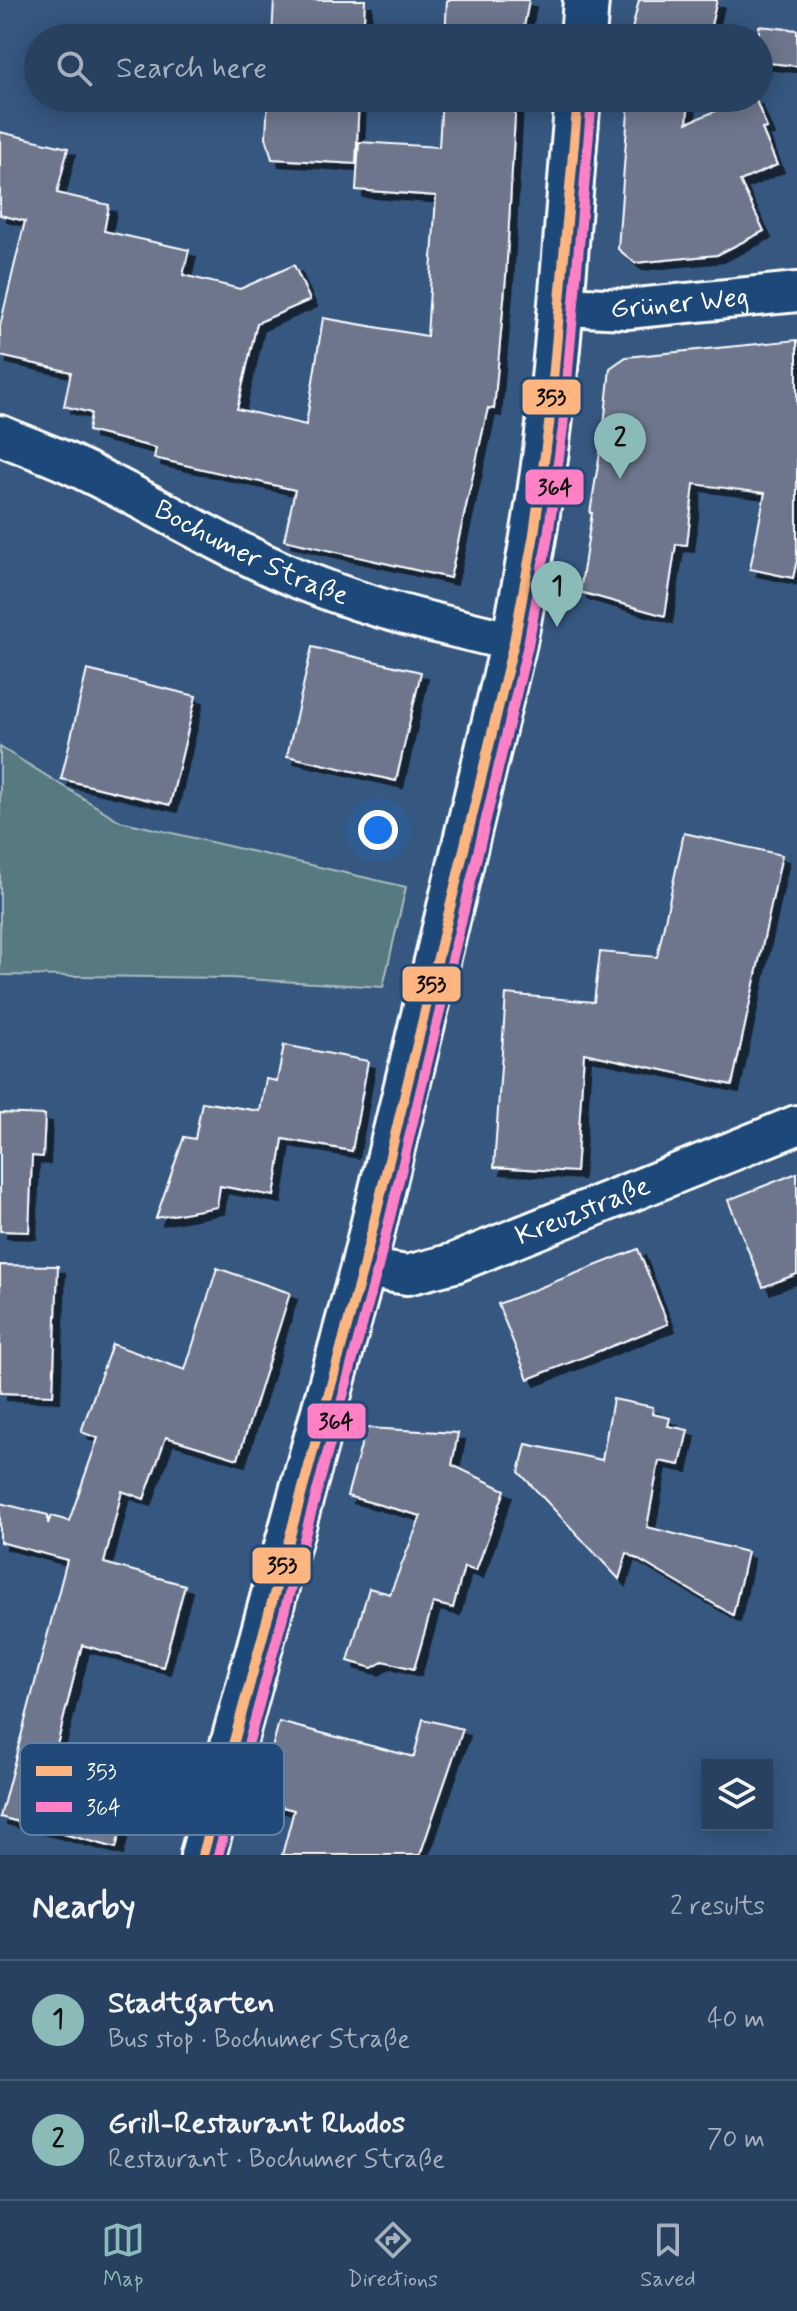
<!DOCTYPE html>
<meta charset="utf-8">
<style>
body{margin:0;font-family:Mynerve,sans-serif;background:#304866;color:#f1f3f6}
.controls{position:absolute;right:24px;bottom:24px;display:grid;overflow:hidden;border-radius:0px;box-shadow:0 4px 20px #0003}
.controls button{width:72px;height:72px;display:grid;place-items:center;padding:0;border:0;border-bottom:2px solid #445a75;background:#284160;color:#f1f3f6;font:40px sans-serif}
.you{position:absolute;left:378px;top:830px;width:28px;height:28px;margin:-20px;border:6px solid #fff;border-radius:50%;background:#1a73e8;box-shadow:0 0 0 12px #1a73e833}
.badge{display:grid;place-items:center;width:52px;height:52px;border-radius:50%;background:#8bbbb9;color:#111;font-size:26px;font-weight:700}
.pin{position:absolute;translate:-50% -66px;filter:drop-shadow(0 2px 4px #0008)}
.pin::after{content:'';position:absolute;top:42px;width:28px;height:24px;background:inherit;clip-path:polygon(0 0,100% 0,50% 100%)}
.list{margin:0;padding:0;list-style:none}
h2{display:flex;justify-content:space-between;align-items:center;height:104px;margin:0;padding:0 32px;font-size:34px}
h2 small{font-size:26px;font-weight:400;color:#a5afbd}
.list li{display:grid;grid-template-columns:52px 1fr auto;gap:24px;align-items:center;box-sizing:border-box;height:120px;padding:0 32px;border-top:2px solid #445a75}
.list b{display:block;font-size:30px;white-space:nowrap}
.list p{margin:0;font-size:26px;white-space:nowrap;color:#a5afbd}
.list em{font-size:26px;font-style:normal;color:#a5afbd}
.icon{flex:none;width:44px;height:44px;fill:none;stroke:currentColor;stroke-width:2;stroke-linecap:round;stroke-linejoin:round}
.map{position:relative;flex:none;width:797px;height:1855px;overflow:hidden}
.search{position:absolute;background:#284160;box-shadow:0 4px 20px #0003;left:24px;right:24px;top:24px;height:88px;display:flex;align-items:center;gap:20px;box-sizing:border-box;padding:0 28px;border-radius:44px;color:#a5afbd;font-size:30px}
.sheet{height:344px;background:#284160}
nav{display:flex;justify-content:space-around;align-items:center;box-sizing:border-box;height:112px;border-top:2px solid #445a75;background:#284160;font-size:22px;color:#a5afbd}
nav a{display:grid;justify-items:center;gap:4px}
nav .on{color:#8bbbb9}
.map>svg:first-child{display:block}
.green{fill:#577a7f;stroke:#abbcbf;stroke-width:2}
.building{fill:#6d768d;stroke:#fff;stroke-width:2;filter:url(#shadow)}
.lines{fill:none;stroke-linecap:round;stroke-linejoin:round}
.street-casing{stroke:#fff;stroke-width:44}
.secondary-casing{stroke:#fff;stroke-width:50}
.street{stroke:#1f4a7a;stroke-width:38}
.secondary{stroke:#1f4a7a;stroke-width:44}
.bus-1-casing{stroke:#1f4a7a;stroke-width:16}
.bus-2-casing{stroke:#1f4a7a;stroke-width:16}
.bus-1{stroke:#ffb580;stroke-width:10}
.bus-2{stroke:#ff80c5;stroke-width:10}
.labels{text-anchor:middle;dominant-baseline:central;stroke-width:7;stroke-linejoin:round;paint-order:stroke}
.street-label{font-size:28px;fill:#fff;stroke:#1f4a7a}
.key{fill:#1f4a7a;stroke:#6280a2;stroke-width:2}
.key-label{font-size:22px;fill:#fff}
.line-badge{stroke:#1f4a7a;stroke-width:3}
.pale-badge-label{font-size:22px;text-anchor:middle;font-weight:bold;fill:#111}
</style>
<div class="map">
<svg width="797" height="1855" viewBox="0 0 797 1855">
<defs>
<filter id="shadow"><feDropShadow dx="7" dy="7" stdDeviation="0" flood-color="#0009"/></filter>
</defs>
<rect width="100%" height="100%" fill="#365780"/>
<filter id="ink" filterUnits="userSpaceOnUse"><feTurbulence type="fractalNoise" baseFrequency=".0125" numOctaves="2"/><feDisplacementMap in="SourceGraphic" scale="16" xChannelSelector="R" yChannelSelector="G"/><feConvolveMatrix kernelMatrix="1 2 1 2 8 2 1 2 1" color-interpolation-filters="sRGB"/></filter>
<g filter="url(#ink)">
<!-- green -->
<path class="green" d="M0 747 120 821 406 887 383 987 230 978 0 975Z"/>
<!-- building -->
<path class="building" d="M274 0H365L363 38H272Z
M447 0H529L522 38H445Z
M639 0H717L708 38H630Z
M759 26 797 30V66L759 62Z
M268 98H359L356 164 272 159 266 137Z
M442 98H516L506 277 494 409 488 408 450 578 284 540 295 490 154 458 156 448 88 431 91 413 64 406 71 372 0 356V326L25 221 0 215V132L68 148 57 193 109 205 104 231 189 250 183 275 240 289 294 265 310 300 257 323 237 409 306 425 323 318 427 336 436 196 356 190 359 142 439 147Z
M629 98H689L687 123 747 98H755L767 128 762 129 777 165 740 181 764 231 717 255 635 263 618 249Z
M797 340V560L793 578 750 569 765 493 694 484 687 545 676 544 665 616 580 592 592 513H590L603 435 610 368 626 357Z
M312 647 421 672 396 781 287 756Z
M87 670 196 696 170 805 61 779Z
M684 833 782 855 732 1085 584 1053 576 1172 494 1167 506 994 594 1002 600 952 657 957Z
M284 1045 368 1061 352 1151 283 1139 274 1196 220 1186 217 1207 156 1218 184 1137 195 1139 202 1102 260 1111 266 1079 277 1081Z
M0 1113 45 1115 43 1157 32 1156 29 1232 0 1231Z
M797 1173V1274L763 1287 728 1200Z
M638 1249 668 1324 528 1379 498 1304Z
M0 1265 58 1266 53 1395 0 1393Z
M217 1268 290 1293 238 1459 166 1437 144 1499 122 1491 104 1563 185 1585 163 1667 82 1645 57 1745 137 1766 116 1848 0 1817 67 1560 0 1542V1503L48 1515V1524L51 1516 69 1521 98 1438 81 1432 112 1344 185 1370Z
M613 1399 653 1407 652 1414 670 1418 668 1426 688 1430 680 1465 659 1461 647 1527 747 1552 733 1615 627 1553 619 1579 519 1472 526 1444 602 1460Z
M366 1428 458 1433 452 1465 505 1490 476 1571 464 1567 453 1608 433 1603 414 1669 384 1661 372 1668 348 1661 369 1588 390 1594 421 1516 347 1496Z
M423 1719 463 1729 420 1855H282L294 1810 258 1801 279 1722 414 1757Z"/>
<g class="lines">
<!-- street casing -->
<g class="street-casing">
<g id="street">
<path id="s1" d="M562 306 627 309 797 292"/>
<path id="s2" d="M0 435C23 445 46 453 68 463 151 501 229 552 314 585 379 611 447 626 514 642"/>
<path id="s3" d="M363 1268 407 1275 454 1263 797 1125"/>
</g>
</g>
<!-- secondary casing -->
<g class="secondary-casing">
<path id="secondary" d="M583 38 586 0
M203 1855 363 1268 514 642C528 570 541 498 549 425 562 316 568 207 578 98"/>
</g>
<!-- street -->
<use href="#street" class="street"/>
<!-- secondary -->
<use href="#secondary" class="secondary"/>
<!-- bus-1 casing -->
<g class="bus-1-casing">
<path id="bus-1" d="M203 1855 363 1268 514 642 534 534 549 425 578 98"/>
</g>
<!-- bus-2 casing -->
<g class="bus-2-casing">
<path id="bus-2" d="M218 1855 377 1271 528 645 548 536 563 427 592 99"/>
</g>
<!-- bus-1 -->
<use href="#bus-1" class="bus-1"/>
<!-- bus-2 -->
<use href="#bus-2" class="bus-2"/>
</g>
</g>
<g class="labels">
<!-- street labels -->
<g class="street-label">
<text stroke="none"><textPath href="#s1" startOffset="118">Grüner Weg</textPath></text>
<text stroke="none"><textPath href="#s2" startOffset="278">Bochumer Straße</textPath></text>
<text stroke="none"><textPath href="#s3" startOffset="232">Kreuzstraße</textPath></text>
</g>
</g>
<!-- legend -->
<rect x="20" y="1743" width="264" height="92" rx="12" class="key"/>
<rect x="36" y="1766" width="36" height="10" fill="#ffb580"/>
<rect x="36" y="1802" width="36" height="10" fill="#ff80c5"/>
<g class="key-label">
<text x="86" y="1779">353</text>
<text x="86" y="1815">364</text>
</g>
<g class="line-badge">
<rect x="521" y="378" width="61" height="38" rx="8" fill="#ffb580"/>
<rect x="524" y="468" width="61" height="38" rx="8" fill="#ff80c5"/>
<rect x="401" y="965" width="61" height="38" rx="8" fill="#ffb580"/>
<rect x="306" y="1402" width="61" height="38" rx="8" fill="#ff80c5"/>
<rect x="251" y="1546" width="61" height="39" rx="8" fill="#ffb580"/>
</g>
<g class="pale-badge-label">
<text x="551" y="405">353</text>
<text x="555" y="495">364</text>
<text x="431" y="992">353</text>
<text x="336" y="1429">364</text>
<text x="282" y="1573">353</text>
</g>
</svg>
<div class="controls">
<button><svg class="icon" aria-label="layers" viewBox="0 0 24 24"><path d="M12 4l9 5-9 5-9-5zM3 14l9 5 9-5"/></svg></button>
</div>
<div class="you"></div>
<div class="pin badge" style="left:557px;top:627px">1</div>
<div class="pin badge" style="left:620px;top:479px">2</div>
<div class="search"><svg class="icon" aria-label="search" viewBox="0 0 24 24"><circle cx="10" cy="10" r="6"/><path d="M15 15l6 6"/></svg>Search here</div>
</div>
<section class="sheet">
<h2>Nearby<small>2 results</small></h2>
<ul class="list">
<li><span class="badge">1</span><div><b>Stadtgarten</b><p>Bus stop · Bochumer Straße</p></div><em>40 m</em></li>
<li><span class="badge">2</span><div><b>Grill-Restaurant Rhodos</b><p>Restaurant · Bochumer Straße</p></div><em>70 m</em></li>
</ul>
</section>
<nav>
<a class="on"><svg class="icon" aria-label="map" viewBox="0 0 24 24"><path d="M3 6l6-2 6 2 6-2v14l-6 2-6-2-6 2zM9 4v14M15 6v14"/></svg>Map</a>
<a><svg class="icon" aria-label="directions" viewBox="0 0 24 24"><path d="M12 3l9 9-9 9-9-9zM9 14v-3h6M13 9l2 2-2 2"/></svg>Directions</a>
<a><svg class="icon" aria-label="saved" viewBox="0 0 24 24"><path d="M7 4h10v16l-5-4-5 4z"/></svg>Saved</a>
</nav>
